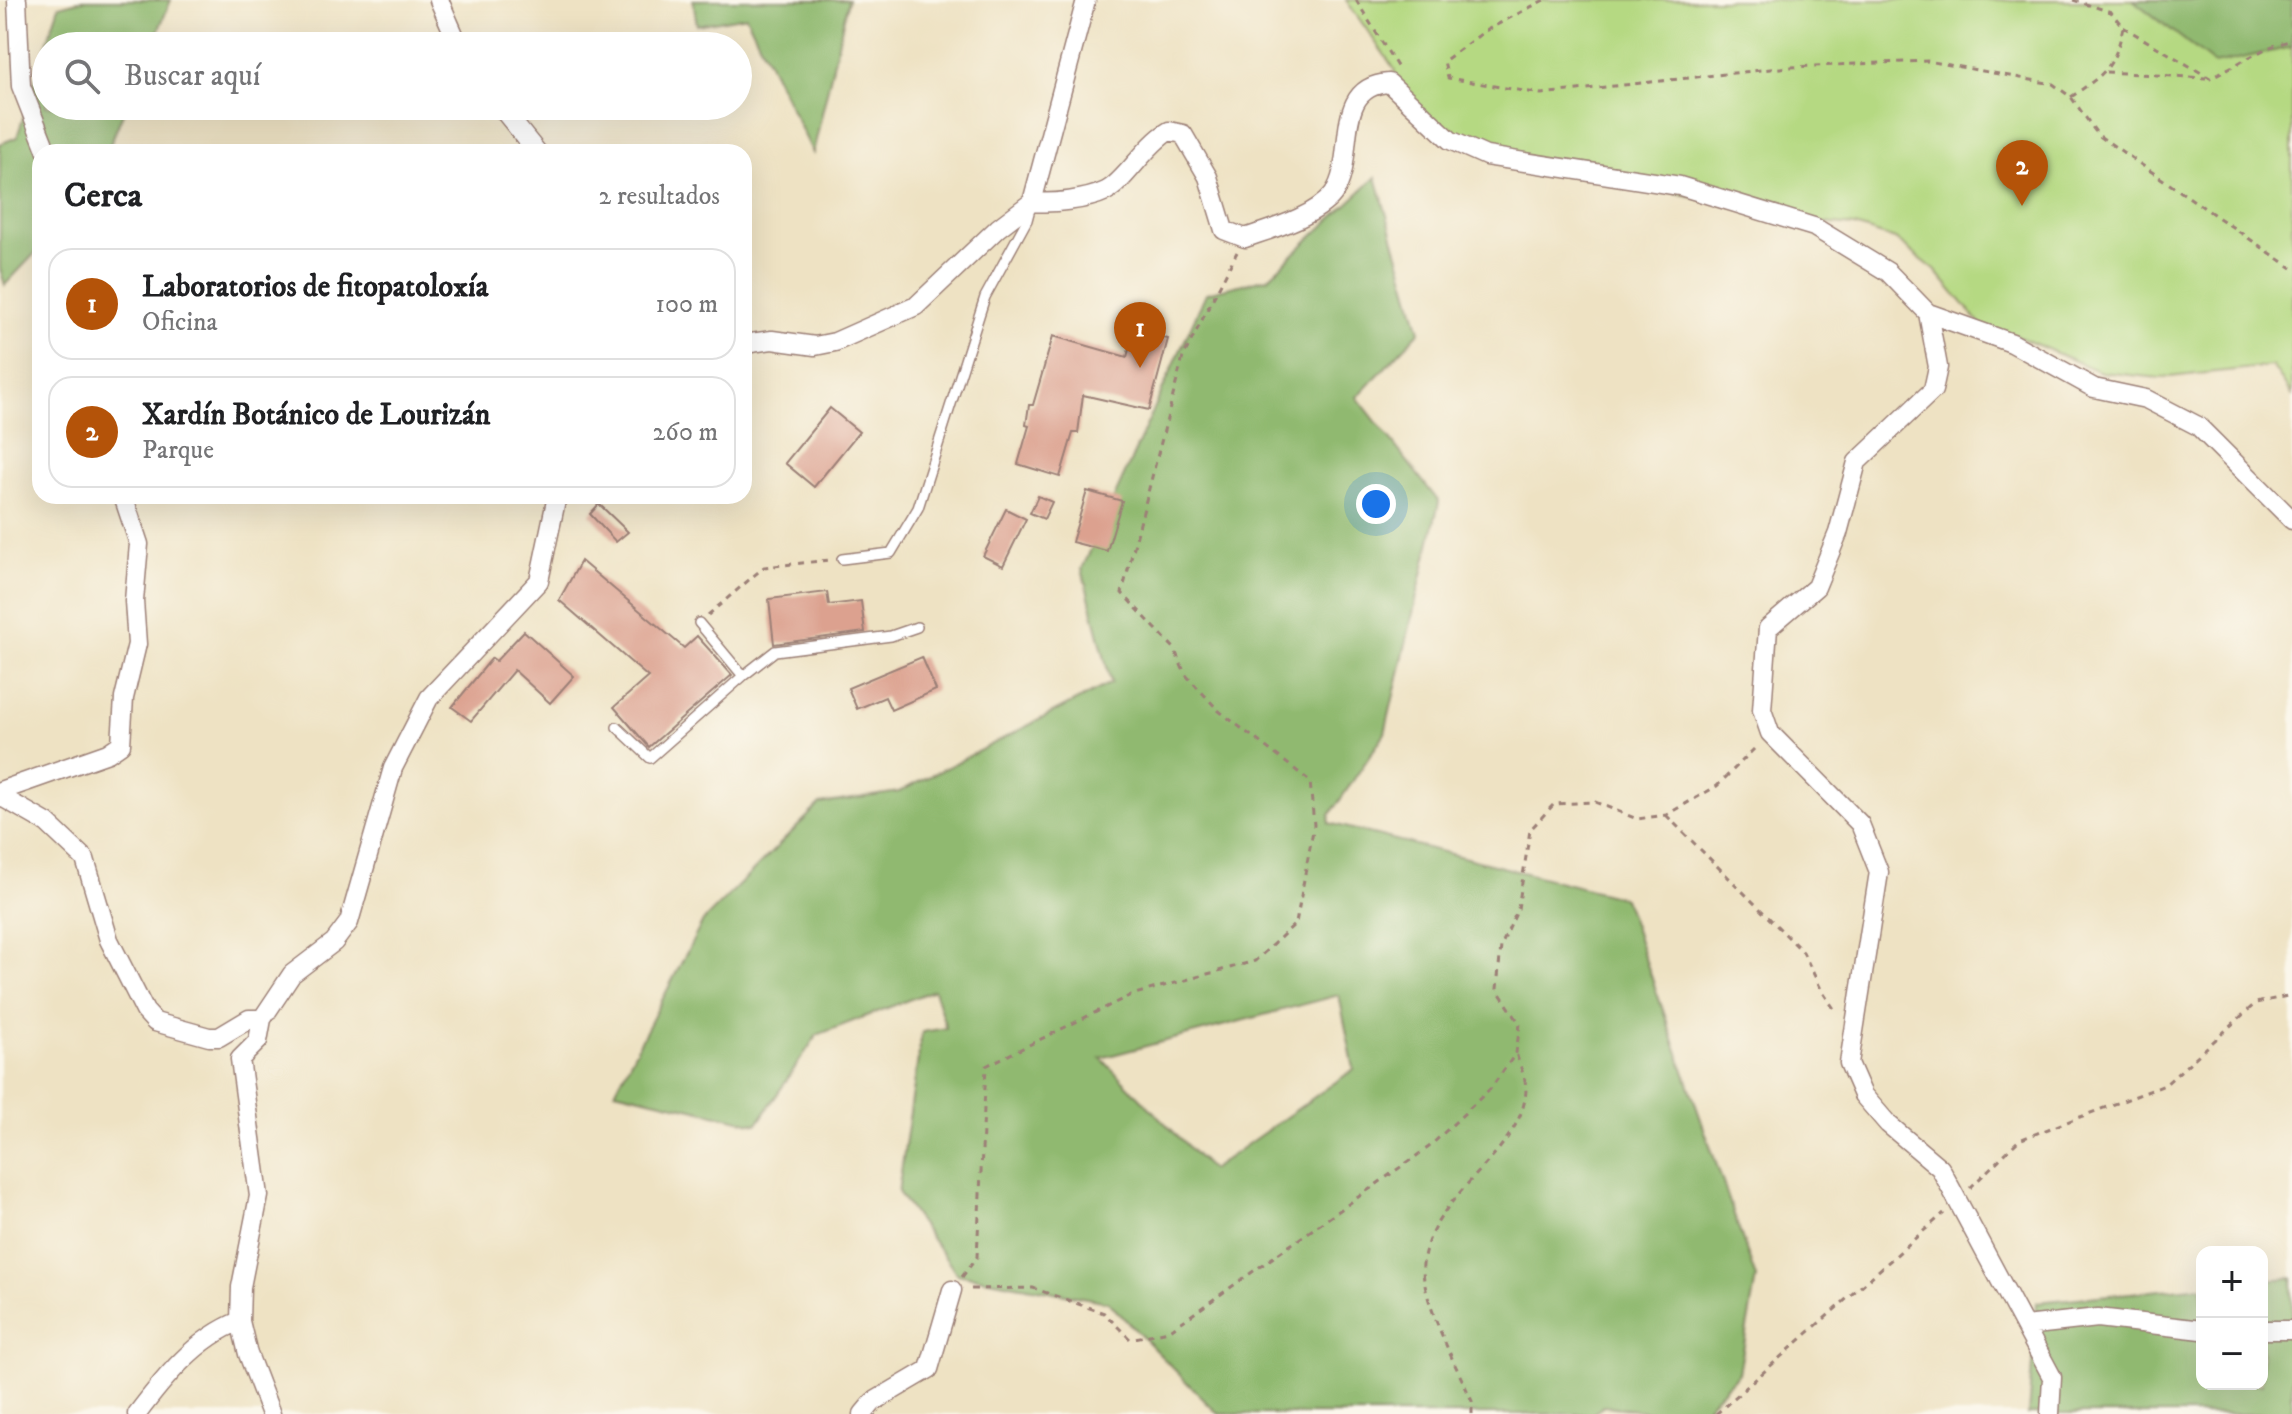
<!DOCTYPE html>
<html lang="es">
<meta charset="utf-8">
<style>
body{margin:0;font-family:"IM FELL DW Pica",serif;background:#f2f2f2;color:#202124}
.controls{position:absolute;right:24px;bottom:24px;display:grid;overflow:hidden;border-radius:16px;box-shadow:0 8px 32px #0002}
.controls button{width:72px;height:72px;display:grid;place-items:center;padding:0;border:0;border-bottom:2px solid #e0e0e0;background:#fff;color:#202124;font:40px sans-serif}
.you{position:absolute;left:1376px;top:504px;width:28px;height:28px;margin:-20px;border:6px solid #fff;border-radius:50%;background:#1a73e8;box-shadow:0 0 0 12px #1a73e833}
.badge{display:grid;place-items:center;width:52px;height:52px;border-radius:50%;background:#b45309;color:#fff;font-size:26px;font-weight:700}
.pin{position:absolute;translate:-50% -66px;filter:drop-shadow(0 2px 4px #0008)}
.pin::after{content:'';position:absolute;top:42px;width:28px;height:24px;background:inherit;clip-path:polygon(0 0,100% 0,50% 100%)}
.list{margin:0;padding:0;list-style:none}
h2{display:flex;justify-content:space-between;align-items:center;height:104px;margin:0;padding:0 32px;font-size:34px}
h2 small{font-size:26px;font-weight:400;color:#757577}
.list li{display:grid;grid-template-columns:52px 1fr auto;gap:24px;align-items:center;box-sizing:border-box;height:112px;margin:0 16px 16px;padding:0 16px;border:2px solid #e0e0e0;border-radius:24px}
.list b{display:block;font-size:30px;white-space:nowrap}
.list p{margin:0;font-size:26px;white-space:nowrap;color:#757577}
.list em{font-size:26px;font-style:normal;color:#757577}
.icon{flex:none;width:44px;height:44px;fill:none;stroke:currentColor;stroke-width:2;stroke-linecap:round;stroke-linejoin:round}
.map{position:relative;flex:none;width:2292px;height:1414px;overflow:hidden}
.search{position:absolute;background:#fff;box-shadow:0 8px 32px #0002;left:32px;top:32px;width:720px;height:88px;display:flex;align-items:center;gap:20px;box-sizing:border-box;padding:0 28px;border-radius:44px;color:#757577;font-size:30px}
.panel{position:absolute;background:#fff;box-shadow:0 8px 32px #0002;left:32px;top:144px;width:720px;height:360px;border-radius:24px}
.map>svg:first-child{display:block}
.green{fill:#b5d982;stroke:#807c56;stroke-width:2}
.forest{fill:#90b970;stroke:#6d6c4e;stroke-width:2;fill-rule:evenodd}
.building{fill:#dca18f}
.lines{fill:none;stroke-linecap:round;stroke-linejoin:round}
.service-casing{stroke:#9c8077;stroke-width:12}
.minor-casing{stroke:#9c8077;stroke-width:21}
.path{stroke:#9c8077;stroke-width:3;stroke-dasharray:6 6;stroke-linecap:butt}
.service{stroke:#fff;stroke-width:9}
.minor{stroke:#fff;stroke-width:18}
</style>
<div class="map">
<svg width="2292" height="1414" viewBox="0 0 2292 1414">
<rect width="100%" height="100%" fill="#fbf7ec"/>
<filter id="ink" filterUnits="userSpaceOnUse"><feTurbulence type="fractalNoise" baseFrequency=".0125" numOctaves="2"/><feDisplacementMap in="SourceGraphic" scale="16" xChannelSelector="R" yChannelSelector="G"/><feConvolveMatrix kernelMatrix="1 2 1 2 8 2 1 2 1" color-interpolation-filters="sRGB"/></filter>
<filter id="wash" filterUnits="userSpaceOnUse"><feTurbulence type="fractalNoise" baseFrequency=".006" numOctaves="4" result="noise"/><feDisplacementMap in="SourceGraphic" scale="32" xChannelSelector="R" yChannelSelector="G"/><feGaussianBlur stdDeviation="1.8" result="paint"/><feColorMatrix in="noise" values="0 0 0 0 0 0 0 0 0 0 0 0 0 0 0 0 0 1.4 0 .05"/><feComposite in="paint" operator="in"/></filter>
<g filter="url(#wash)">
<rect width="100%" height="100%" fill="#eee2c3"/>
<!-- green -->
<path class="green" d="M1346 0H2292V395L2272 366 2160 378 2101 372 2019 337 1982 326 1935 270 1895 239 1855 226 1800 221 1526 159 1450 137 1392 80 1395 70Z"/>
<!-- forest -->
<path class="forest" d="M82 0H171L152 46H46L59 6Z
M693 0H848L813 153 746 16 697 25Z
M2133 0H2292V47L2215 64Z
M46 46V106H126L107 152H40V248L5 285 0 269V144L17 137Z
M1376 177 1420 331 1357 397 1439 502 1385 733 1330 815 1329 823 1624 898 1756 1278 1739 1373 1705 1408 1668 1414 1604 1406 1592 1414H1218L1108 1302 957 1274 898 1192 922 1032 946 1028 934 990 817 1035 757 1124 615 1091 703 921 820 804 899 792 1111 683 1082 569 1206 293 1268 278ZM1339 995 1354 1069 1211 1170 1101 1058Z
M2292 1278V1414H2028L2037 1302 2202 1286V1384H2262V1280Z"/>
<g id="blocks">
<!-- building -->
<path class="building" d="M1134 330 1168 339 1149 410 1083 395 1078 433H1073L1060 477 1018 464 1029 426 1026 425 1029 405H1033L1053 336 1127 357Z
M830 408 859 432 814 487 785 463Z
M1087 491 1122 501 1107 551 1072 542Z
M1038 496 1052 502 1044 519 1030 513Z
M599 504 628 532 616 542 590 514Z
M1006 509 1026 519 1003 566 983 556Z
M581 561 684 648 697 636 732 675 649 747 614 707 648 677 559 600Z
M827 592 829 605 861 601 865 632 774 644 769 599Z
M524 631 574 676 550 703 514 670 471 721 452 707 492 658 496 661Z
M922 657 936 690 891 710 885 697 857 709 848 688Z"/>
</g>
</g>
<g filter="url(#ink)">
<use href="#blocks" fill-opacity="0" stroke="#9c8077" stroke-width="2"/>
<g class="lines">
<!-- service casing -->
<g class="service-casing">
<path id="service" d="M842 559 891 553 918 508 985 297 1027 220 1031 205
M743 676 775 651 891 636 917 627
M617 727 650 758 743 676 699 623"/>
</g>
<!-- minor casing -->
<g class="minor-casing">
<path id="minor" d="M17 0 21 86 47 152
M439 0 459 46
M500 106 537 152
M1032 202C1053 204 1087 200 1106 191 1125 182 1145 145 1169 131L1183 134 1208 177 1224 230 1245 238C1271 229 1315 217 1333 194 1358 161 1330 86 1389 83L1450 140 1486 156 1680 186 1814 227 1888 272 1928 313 2012 343 2094 388 2146 399 2198 426 2292 520
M1928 313 1938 367 1933 390 1857 462 1838 533 1816 587 1768 628 1762 710 1770 733 1860 824 1879 872 1849 1063 1863 1095 1888 1124 1940 1168 2052 1377 2050 1414
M744 344 772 340 815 346 835 342 916 306 998 228 1032 202 1086 0
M0 791 108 753 121 744 124 698 137 644 134 601 139 544 123 496
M0 796 47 823 85 859 109 940 145 1011 155 1022 209 1037H219L249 1019H262
M2025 1326 2098 1318 2202 1330
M2262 1330H2292
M137 1414C164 1378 196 1338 240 1321
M271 1414 248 1354 240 1321 241 1287 259 1196 240 1059 258 1041 262 1019 292 974 334 942 349 922 393 768 429 698 539 581 557 496
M863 1414 873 1402 929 1369 952 1290"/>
</g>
<!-- path -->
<path class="path" d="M1356 0 1398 68
M1544 0 1485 31 1444 61 1448 78 1541 94 1789 67 1928 61 2053 84 2071 97 2098 135 2292 268
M2123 27 2210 78 2267 48 2292 40
M2106 72 2206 78
M2071 97C2104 74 2115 68 2123 27L2111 12 2073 0
M708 615 764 567 830 560
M1666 815 1803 952 1822 991 1837 1013
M1970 1188 2019 1140 2165 1085 2256 1003 2292 995
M962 1277 977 1257 986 1066 1131 995 1255 961 1296 923 1314 825 1310 781 1219 711 1185 674 1174 648 1122 593 1183 357 1237 252
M971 1289 1033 1288 1104 1313 1130 1339 1169 1331 1429 1147 1491 1088 1516 1053 1520 1024 1497 989 1501 946 1518 909 1530 830 1554 804 1595 802 1637 819 1666 815 1717 786 1756 747
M1472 1414V1401C1458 1370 1420 1297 1423 1264 1430 1193 1524 1154 1526 1089 1526 1078 1519 1064 1516 1053
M1716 1414 1944 1213"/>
<!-- service -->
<use href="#service" class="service"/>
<!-- minor -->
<use href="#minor" class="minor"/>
</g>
</g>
</svg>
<div class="controls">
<button>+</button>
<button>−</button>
</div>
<div class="you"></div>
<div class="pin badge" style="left:1140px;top:368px">1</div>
<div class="pin badge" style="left:2022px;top:206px">2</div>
<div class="search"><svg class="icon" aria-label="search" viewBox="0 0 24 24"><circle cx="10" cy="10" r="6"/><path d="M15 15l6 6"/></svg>Buscar aquí</div>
<section class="panel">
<h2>Cerca<small>2 resultados</small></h2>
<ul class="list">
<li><span class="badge">1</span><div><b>Laboratorios de fitopatoloxía</b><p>Oficina</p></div><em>100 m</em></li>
<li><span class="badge">2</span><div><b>Xardín Botánico de Lourizán</b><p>Parque</p></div><em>260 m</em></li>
</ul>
</section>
</div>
